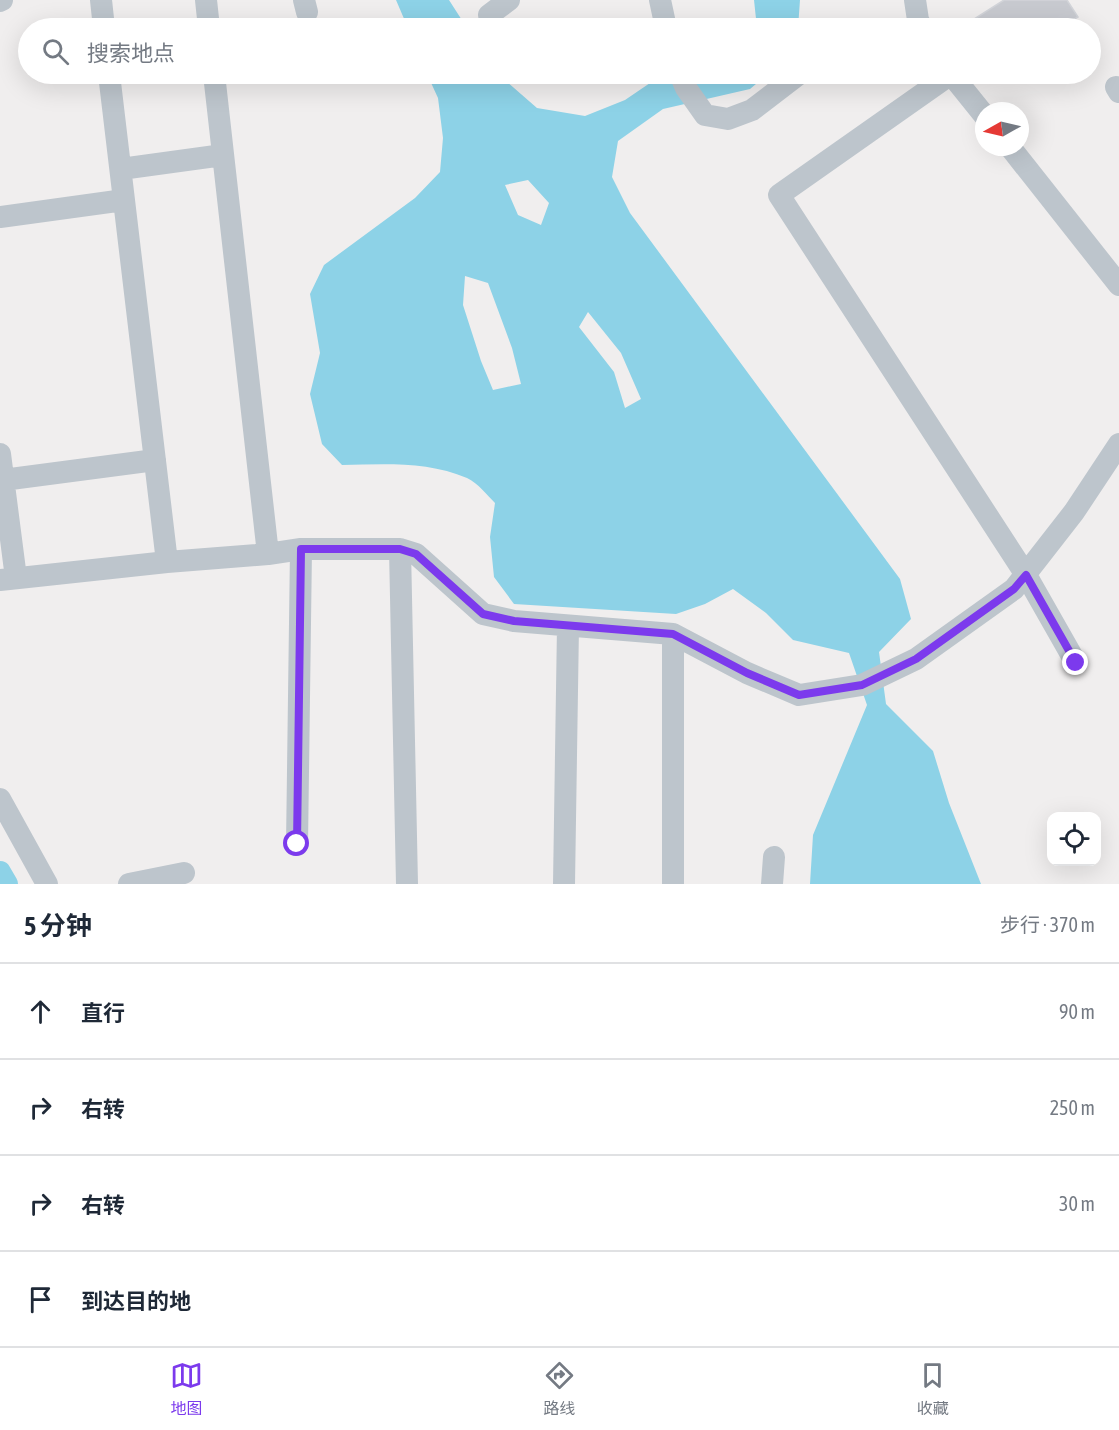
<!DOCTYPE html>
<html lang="zh">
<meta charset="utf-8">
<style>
body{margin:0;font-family:"Asap Condensed","Noto Sans SC",sans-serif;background:#f2f2f3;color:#1f2937}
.controls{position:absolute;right:18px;bottom:18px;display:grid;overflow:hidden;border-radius:12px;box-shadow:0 6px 24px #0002}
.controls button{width:54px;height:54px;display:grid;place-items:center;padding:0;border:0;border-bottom:2px solid #e0e1e3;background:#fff;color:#1f2937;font:30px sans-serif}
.compass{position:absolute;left:975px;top:102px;width:54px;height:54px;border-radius:50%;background:#fff;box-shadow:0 6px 24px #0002;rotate:262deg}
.stop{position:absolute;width:18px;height:18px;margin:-14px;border:4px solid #7c3aed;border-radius:50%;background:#fff}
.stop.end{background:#7c3aed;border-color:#fff;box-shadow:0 2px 6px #0008}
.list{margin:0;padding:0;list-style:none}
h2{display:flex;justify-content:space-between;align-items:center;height:78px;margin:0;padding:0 24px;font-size:26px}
h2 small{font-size:20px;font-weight:400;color:#747a83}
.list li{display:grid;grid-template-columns:39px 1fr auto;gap:18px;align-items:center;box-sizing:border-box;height:96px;padding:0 24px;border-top:2px solid #e0e1e3}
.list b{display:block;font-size:22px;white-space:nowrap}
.list em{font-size:20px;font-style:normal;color:#747a83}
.icon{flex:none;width:33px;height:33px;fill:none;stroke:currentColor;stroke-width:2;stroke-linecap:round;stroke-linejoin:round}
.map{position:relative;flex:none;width:1119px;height:884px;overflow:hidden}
.search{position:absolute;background:#fff;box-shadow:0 6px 24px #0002;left:18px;right:18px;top:18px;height:66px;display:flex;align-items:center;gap:15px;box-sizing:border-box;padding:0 21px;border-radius:33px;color:#747a83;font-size:22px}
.sheet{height:462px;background:#fff}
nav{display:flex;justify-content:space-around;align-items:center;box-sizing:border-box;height:84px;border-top:2px solid #e0e1e3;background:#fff;font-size:16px;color:#747a83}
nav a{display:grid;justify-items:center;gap:3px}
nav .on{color:#7c3aed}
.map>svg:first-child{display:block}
.water{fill:#8dd2e7;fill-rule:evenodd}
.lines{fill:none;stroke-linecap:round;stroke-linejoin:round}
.canal{stroke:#8dd2e7;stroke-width:22}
.building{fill:#c8cad0;stroke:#d2d4d9;stroke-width:1.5}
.minor{stroke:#bdc5cc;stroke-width:22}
.route{stroke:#7c3aed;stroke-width:8}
</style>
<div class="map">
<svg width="1119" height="884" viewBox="0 0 1119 884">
<rect width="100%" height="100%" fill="#f0eeee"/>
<!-- water -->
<path class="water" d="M396 0H449L467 28H408Z
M754 0H800L798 28H757Z
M427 74H498L537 108 585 116 625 100 650 83 698 74H768L750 89 663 109 618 141 612 177 630 213 900 579 911 619 879 652 886 704 933 751 949 803 981 884H810L813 835 867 705 849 653 793 640 766 613 733 589 705 604 676 614 514 604 494 577 490 537 495 503C487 495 478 483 467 478 428 461 384 464 342 465L322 444 310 394 320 353 310 294 324 265 415 198 440 172 443 138 438 98ZM528 180 549 203 541 225 518 215 505 185ZM465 276 488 283 512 348 521 384 493 390 481 361 463 305ZM588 312 621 353 641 399 625 408 614 372 579 327Z"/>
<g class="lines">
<!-- canal -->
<path class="canal" d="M0 872 7 884"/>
</g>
<!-- building -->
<path class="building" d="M1004 0H1067L1078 17 1059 28H960Z"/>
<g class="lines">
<!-- minor -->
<path class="minor" d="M101 0 104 28
M206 0 209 28
M304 0 307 12
M660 0 666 28
M915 0 918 20 922 28
M0 1 2 0
M489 15 509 0
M109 74 167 562
M214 74 268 554
M680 74 686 88 705 115 728 119 752 110 799 74
M951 74 779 195 1026 575 1076 663
M951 74 984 115
M1116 87 1119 92
M1010 147 1119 285
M121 169 223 155
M0 217 124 200
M0 454 16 578
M3 480 155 460
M400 549 407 884
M0 580 167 562 268 554 301 549H400L416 554 483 614 514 621 673 634V884
M673 634 747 673 799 695 862 685 916 659 1014 589 1074 512 1119 444
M0 799 47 884
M297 845 301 549
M129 884 184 873
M564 884 568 626
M772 884 774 857"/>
</g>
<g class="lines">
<!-- route -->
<path class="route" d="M297 844 301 549H400L416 554 483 614 514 621 673 634 747 673 799 695 862 685 916 659 1014 589 1026 575 1076 663"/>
</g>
</svg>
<div class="controls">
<button><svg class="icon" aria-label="locate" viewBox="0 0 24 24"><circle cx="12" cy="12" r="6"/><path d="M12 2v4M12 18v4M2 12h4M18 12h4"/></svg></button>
</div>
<svg class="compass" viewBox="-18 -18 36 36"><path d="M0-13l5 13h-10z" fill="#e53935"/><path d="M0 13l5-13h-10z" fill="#747a83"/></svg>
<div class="stop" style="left:297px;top:844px"></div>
<div class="stop end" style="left:1076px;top:663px"></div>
<div class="search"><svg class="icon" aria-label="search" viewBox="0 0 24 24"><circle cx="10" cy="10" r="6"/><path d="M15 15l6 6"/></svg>搜索地点</div>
</div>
<section class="sheet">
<h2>5 分钟<small>步行 · 370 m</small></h2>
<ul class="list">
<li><svg class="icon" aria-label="ahead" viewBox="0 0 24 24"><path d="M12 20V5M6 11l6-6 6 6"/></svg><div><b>直行</b></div><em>90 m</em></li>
<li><svg class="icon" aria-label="right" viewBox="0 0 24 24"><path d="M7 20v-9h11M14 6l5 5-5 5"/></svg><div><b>右转</b></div><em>250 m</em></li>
<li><svg class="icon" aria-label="right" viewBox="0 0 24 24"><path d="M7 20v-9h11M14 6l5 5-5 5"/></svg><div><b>右转</b></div><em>30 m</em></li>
<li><svg class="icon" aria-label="arrive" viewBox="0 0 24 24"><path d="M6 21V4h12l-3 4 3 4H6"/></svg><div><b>到达目的地</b></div></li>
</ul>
</section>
<nav>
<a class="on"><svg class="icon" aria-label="map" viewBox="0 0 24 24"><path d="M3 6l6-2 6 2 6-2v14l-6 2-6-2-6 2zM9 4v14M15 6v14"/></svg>地图</a>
<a><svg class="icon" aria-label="directions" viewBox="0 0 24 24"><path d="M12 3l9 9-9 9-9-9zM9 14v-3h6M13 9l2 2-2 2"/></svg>路线</a>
<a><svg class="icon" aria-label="saved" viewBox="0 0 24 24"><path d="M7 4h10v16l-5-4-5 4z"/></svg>收藏</a>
</nav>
